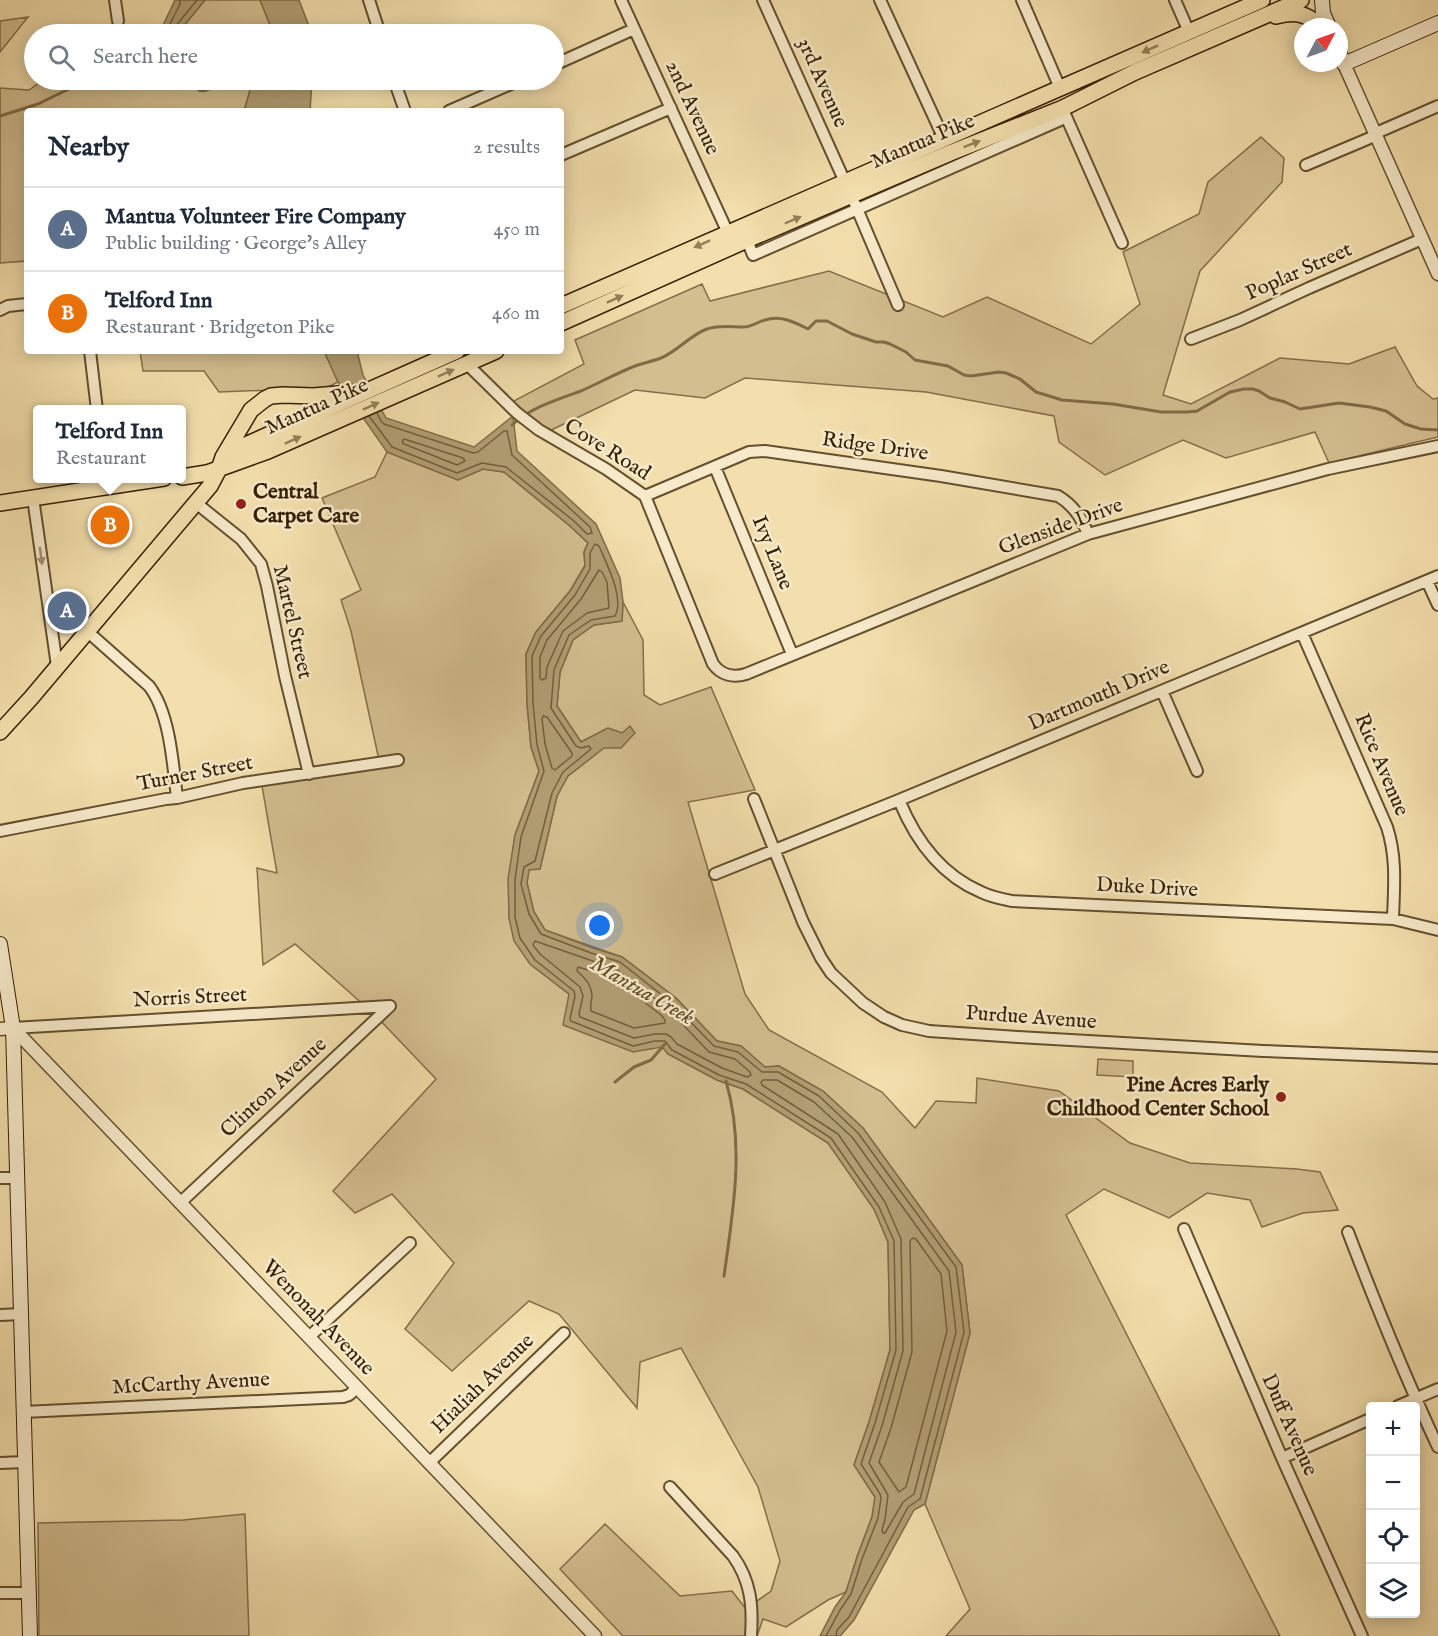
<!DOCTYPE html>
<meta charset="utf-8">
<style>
body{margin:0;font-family:"IM FELL English",serif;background:#f2f2f3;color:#1f2937}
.controls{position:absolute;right:18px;bottom:18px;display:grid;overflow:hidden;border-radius:6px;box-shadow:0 3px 15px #0003}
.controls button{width:54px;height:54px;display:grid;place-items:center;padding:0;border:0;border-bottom:2px solid #e0e1e3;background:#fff;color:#1f2937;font:30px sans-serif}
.compass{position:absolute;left:1294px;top:18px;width:54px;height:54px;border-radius:50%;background:#fff;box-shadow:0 3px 15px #0003;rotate:49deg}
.you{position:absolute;left:600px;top:926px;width:21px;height:21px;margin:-15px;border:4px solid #fff;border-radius:50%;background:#1a73e8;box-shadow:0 0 0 9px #1a73e833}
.badge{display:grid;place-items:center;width:39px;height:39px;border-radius:50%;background:#8f2418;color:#fff;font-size:20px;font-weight:700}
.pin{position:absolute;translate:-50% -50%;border:3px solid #fff;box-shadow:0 2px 6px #0006}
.popup{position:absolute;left:33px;top:405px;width:153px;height:78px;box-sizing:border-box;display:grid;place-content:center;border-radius:6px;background:#fff;filter:drop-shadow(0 2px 4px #0005);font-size:20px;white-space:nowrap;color:#747a83}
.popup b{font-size:22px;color:#1f2937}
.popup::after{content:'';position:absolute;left:50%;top:100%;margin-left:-12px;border:12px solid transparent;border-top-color:#fff}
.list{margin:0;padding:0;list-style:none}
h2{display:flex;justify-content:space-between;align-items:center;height:78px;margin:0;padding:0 24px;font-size:26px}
h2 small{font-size:20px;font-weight:400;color:#747a83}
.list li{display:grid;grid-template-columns:39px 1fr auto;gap:18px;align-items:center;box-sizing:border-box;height:84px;padding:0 24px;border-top:2px solid #e0e1e3}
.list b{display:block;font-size:22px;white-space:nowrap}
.list p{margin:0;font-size:20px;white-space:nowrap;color:#747a83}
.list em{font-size:20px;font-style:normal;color:#747a83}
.icon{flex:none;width:33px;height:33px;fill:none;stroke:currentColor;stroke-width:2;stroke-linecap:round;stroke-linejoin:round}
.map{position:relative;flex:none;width:1438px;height:1636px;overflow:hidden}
.search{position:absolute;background:#fff;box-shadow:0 3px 15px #0003;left:24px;top:24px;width:540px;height:66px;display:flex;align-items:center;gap:15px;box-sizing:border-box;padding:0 21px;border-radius:33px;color:#747a83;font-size:22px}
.panel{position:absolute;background:#fff;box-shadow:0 3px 15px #0003;left:24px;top:108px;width:540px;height:246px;border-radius:6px}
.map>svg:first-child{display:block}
.green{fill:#d3be90;stroke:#846e4a;stroke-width:1.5}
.water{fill:#b29e73;stroke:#806b46;stroke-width:1.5}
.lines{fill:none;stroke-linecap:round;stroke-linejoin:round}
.shore{stroke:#745e3b;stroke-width:1.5}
.stream{stroke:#806b46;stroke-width:3}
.minor-casing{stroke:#644f2e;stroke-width:14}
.tertiary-casing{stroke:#644f2e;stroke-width:15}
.secondary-casing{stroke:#351f03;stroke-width:16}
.primary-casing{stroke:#351f03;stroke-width:18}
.minor{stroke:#f7eaca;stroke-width:10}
.tertiary{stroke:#f7eaca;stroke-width:12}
.secondary{stroke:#f7eaca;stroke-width:14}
.primary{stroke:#f3dfad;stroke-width:15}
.oneway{fill:#947f58}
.oneway2{fill:#a08f70}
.poi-dot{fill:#8f2418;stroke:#f7eaca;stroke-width:2}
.labels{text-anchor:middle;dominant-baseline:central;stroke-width:5;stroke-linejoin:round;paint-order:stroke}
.street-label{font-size:21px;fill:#351f03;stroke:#f7eaca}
.poi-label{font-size:21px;font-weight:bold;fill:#351f03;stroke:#f7eaca;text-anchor:start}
.water-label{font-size:22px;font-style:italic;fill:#614b2a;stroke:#f7eaca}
</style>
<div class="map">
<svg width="1438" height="1636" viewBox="0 0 1438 1636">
<rect width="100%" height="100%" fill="#f3dfad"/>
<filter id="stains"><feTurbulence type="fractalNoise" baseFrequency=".00333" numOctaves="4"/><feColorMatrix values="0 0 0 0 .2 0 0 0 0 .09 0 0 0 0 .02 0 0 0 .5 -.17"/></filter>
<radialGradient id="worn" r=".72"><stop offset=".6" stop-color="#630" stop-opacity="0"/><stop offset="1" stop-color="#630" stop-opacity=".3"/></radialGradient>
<!-- green -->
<path class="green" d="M205 0H260L270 25 267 34H177Z
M28 17 0 52V21Z
M43 80H253L244 111H27V261L0 263V88L29 90Z
M1261 137 1284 158 1282 182 1200 271 1163 395 1191 404 1280 358 1349 364 1395 347 1417 386 1433 399 1438 398V437L1329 463 1315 432 1226 458 1183 440 1105 475 1059 442 1054 416 926 392 745 378 705 398 635 390 547 432 510 403 584 364 575 340 702 284 710 301 829 271 943 317 987 297 1091 344 1140 304 1123 252 1199 214 1208 182Z
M140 351H324L338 382 326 388 219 392 204 371H143Z
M387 452 458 480 483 469 504 472 570 526 588 543 584 552 585 565 570 591 536 632 526 654 527 703 531 747 539 771 515 835 509 879V918L530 964 569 994 656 1047H663L668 1054 717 1080 743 1089 828 1143 874 1209 888 1242 890 1350 869 1422 854 1465 875 1497 872 1517 857 1557 846 1592 828 1600 786 1627 763 1619 757 1636H623L560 1569 605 1524 680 1596 732 1591 746 1609 771 1591 780 1561 758 1487 681 1348 640 1362 637 1408 559 1314 529 1301 452 1371 405 1329 454 1263 392 1194 355 1213 333 1191 436 1079 375 1015 295 944 263 965 257 868 277 873 261 780 379 760 351 631 341 600 361 590 322 498 375 477Z
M623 602 643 640 644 695 660 705 711 687 755 790 688 802 745 994 769 1030 882 1092 915 1128 936 1101 976 1103 977 1078 1059 1091 1130 1143 1190 1163 1297 1169 1320 1172 1338 1210 1303 1213 1262 1227 1250 1200 1207 1193 1169 1218 1104 1189 1066 1215 1280 1636H946L970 1609 925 1504 970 1333 962 1265 863 1128 823 1091 779 1066 765 1067 741 1046 717 1041 676 998 622 957 545 930 534 912 527 883 529 869H540L557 796 568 776 622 733 608 728 581 742 557 706 560 672 573 640 594 625 622 621Z
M1098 1059 1133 1061V1077L1097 1075Z
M245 1514 249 1636H39L38 1523 183 1520Z"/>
<!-- water -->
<path class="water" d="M175 0H205L177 34H159Z
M260 0H299L312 34H267L270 25Z
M253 80H312L310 111H244Z
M324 351H357L363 375 386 418 474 447 513 416 517 451 596 524 620 578 623 602 622 621 594 625 573 640 560 672 557 706 581 742 608 728 622 733 630 726 635 733 621 748H604L568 776 557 796 540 869 529 870 527 883 534 912 545 930 593 948 622 957 676 998 717 1041 741 1046 765 1067 779 1066 823 1091 863 1128 962 1265 970 1333 925 1504 914 1510 854 1620 840 1636H820L835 1607 846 1592 857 1557 872 1517 875 1497 854 1465 869 1422 890 1350 888 1242 874 1209 828 1143 743 1089 717 1080 668 1054 662 1047 633 1052 563 1025 569 994 530 964 514 941 509 918 508 879 515 835 539 771 531 747 527 703 526 654 536 632 570 591 585 566 584 552 588 543 570 526 504 472 483 469 458 480 387 452 338 382Z"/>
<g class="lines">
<!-- shore -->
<path class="shore" d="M180 0V4L170 24 173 28 175 27 197 0
M369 416 392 447 457 473 482 463 506 467 574 521 587 534 592 533 590 527 512 455 507 431H504L478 452 473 453 384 424 381 421 377 413
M404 439 463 458 465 461 457 465 404 444 402 442Z
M599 570 602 572 607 582 609 608 587 613 563 631 547 667 546 678 542 680 540 678V657L547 640 581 599Z
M543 716 547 717 572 753V756L555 770 552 768 545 744 542 719Z
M535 941 616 969 667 1008 709 1052 735 1059 750 1072 751 1075 747 1077 722 1068 677 1044 671 1037 666 1034H655L634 1038 580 1017 579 1014 583 996 580 987 540 954 533 945Z
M578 967 612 977 661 1015 665 1020V1023L634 1028 591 1011C590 1006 591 1002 592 997 592 985 585 978 577 971Z
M763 1080H777L814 1102 852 1137 949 1271 956 1332 914 1494 903 1502 885 1533H883L882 1530 885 1519 888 1495 869 1463 882 1426 903 1351 901 1239 885 1202 838 1134 762 1085 761 1082Z
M913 1238 916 1239 941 1274 947 1331 906 1487 899 1492 879 1462 891 1428 912 1352 910 1241Z
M826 1636 840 1610 851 1594 862 1559 878 1518 881 1498 880 1494 861 1464 875 1423 896 1350 894 1241 879 1207 831 1138 746 1084 719 1075 672 1050 665 1041H655L633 1046 571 1021 570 1019 575 996 574 991 535 960 520 938 515 917V880L521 837 544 771 537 745 533 703 532 656 541 636 575 595 590 569V553L595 544 599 546C606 563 625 598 615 616L591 620 569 635 554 670 551 708 576 746 581 748 589 746 591 749 563 772 552 793 535 861 524 867 521 884 529 914 541 934 591 953 620 962 672 1003 714 1046 738 1052 762 1072H778L819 1096 858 1133 956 1267 964 1332 920 1499 908 1507 849 1617 837 1630 836 1636"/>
<!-- stream -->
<path class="stream" d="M188 80C201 98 209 90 225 80
M0 116 38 104 75 86 97 80
M512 425C532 407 556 400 581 391 599 383 617 373 635 366 644 363 653 361 661 358 678 351 690 335 707 329 720 325 731 327 743 327 752 327 757 322 765 320 781 315 794 322 808 329L816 321H827L852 334 876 342H884L890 344 906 352 915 360 948 366 964 375 971 376 999 372 1006 373 1020 379 1036 392 1062 400 1113 404 1161 412H1188L1197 411 1230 392 1244 389H1253L1259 391 1270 398 1285 402 1300 409 1339 403 1370 407 1386 411 1405 424 1421 429 1438 430
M615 1082 634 1067 651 1060 665 1044
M724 1276C733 1211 745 1146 726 1081"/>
<!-- minor casing -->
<g class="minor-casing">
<path id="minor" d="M115 0 118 21
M369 0 380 34
M621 0 728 233
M763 0 845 182
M880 0 944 139
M1022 0 1060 88
M1175 0 1189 32
M554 65 634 29
M394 80 405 111
M449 111 520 80
M1064 112 1122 243
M1376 133 1438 106
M561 155 671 108
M1306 165 1377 135
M855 204 898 305
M747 240 753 255 1065 118
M0 310 8 306 27 304
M1191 339 1240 320 1309 288 1422 239
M90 351 97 410
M467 364 517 413 539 430 606 469 645 496 713 664C721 675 733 678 746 674L1088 534 1328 469 1438 446
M715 467 792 654
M645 496 749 452 765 451 941 476 1058 496C1073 505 1081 517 1088 534
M33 498 57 666
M196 503 241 539 261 564 267 586 285 676 309 774
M1427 581 1438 605
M87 631 149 686C170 713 173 765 177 798
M1302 633 1387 827C1397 858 1394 887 1393 919
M1162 691 1197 771
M754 799 803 922 821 958 831 973 863 1003 884 1017 902 1025 929 1031 1018 1037 1263 1051 1438 1058
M899 800C915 839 941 875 981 892 991 897 1002 899 1012 901L1393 919 1438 930
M0 831 166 799 177 798 243 783 398 760
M715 874 899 800 1438 576
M13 1028 390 1006 180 1203
M0 1178H17
M1184 1229 1282 1458 1362 1636
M1348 1232C1376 1305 1405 1377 1438 1447
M0 1315 21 1314
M309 1337 410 1243
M1398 1406 1438 1389
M23 1412 343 1397 349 1395 357 1388
M1282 1458 1370 1419
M0 1463 25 1462
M429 1463 564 1333
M670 1487 733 1556C751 1581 753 1606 751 1636
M0 1593H28"/>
</g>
<!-- tertiary casing -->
<g class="tertiary-casing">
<path id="tertiary" d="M1344 64 1438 274
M0 1029 13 1028 595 1636"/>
</g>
<!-- secondary casing -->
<g class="secondary-casing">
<path id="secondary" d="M1322 0 1323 13 1329 27
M1339 52 1344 64 1438 23
M0 944 13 1028 30 1636"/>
</g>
<!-- primary casing -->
<g class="primary-casing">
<path id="primary" d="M1276 16C1296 11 1306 13 1321 27
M561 306 1262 0
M561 323 747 240 950 153 1063 108 1135 72 1301 0
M224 457 241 447 457 351
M182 477 207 473 268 451 496 351
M0 503 164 478
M0 732 31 698 210 486 219 469 223 457 251 410 265 399 271 396 283 395 313 396 363 392"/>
</g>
<!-- minor -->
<use href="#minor" class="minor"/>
<!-- tertiary -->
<use href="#tertiary" class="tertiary"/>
<!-- secondary -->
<use href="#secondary" class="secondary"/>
<!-- primary -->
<use href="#primary" class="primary"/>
</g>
<!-- one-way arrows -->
<defs><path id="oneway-solid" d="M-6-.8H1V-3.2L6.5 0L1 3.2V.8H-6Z" transform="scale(1.5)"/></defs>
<g class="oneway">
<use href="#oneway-solid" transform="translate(1150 49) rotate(156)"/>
<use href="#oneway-solid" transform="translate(972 144) rotate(-21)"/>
<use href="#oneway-solid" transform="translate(793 220) rotate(-23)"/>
<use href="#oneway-solid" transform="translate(702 244) rotate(156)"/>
<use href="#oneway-solid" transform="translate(615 299) rotate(-24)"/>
<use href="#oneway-solid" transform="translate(446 373) rotate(-24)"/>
<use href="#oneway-solid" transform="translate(371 406) rotate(-24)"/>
<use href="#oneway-solid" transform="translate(293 440) rotate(-24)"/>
</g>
<use class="oneway2" href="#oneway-solid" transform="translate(41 556) rotate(82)"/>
<!-- markers -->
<g class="poi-dot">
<circle cx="241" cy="504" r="6"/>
<circle cx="1281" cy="1097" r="6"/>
</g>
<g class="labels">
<!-- street labels -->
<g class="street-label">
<text transform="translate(822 83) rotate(66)">3rd Avenue</text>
<text transform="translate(692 108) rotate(65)">2nd Avenue</text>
<text transform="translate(923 142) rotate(-23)">Mantua Pike</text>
<text transform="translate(1299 272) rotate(-24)">Poplar Street</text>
<text transform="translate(317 407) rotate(-24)">Mantua Pike</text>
<text transform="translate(875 447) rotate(8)">Ridge Drive</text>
<text transform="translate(607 450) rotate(32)">Cove Road</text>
<text transform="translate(1061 527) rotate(-20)">Glenside Drive</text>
<text transform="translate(772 553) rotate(68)">Ivy Lane</text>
<text transform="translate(292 622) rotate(77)">Martel Street</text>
<text transform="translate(1099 696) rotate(-23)">Dartmouth Drive</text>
<text transform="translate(1381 765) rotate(67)">Rice Avenue</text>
<text transform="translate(195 774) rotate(-11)">Turner Street</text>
<text transform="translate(1147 888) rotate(3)">Duke Drive</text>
<text transform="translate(190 998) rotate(-3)">Norris Street</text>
<text transform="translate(1031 1018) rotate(4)">Purdue Avenue</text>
<text transform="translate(274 1088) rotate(-43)">Clinton Avenue</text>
<text transform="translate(318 1318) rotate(46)">Wenonah Avenue</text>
<text transform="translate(191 1384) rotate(-3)">McCarthy Avenue</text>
<text transform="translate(483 1384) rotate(-44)">Hialiah Avenue</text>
<text transform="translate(1289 1425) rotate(66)">Duff Avenue</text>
</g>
<!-- poi labels -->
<g class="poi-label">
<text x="253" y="492">Central<tspan x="253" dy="24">Carpet Care</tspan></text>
<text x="1269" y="1085" text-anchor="end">Pine Acres Early<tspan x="1269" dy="24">Childhood Center School</tspan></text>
</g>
<!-- water labels -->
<g class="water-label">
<text transform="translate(642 991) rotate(30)">Mantua Creek</text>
</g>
</g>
<rect width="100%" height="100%" filter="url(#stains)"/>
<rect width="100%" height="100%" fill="url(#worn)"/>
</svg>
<div class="controls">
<button>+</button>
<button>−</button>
<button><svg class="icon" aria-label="locate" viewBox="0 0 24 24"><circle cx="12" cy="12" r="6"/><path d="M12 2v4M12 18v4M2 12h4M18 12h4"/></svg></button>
<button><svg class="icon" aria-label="layers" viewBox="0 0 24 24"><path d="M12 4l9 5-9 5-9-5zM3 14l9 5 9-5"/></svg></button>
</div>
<svg class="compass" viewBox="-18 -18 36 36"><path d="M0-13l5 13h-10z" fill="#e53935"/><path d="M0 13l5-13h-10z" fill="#747a83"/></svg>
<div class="you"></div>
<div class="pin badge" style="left:67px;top:611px;background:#5c6f8a">A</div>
<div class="pin badge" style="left:110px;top:525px;background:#e8710a">B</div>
<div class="popup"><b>Telford Inn</b>Restaurant</div>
<div class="search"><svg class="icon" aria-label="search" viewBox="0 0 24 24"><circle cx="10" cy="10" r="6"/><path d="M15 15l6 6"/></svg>Search here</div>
<section class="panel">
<h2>Nearby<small>2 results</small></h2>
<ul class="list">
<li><span class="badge" style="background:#5c6f8a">A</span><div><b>Mantua Volunteer Fire Company</b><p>Public building · George's Alley</p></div><em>450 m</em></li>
<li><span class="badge" style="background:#e8710a">B</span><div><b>Telford Inn</b><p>Restaurant · Bridgeton Pike</p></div><em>460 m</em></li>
</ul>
</section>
</div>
